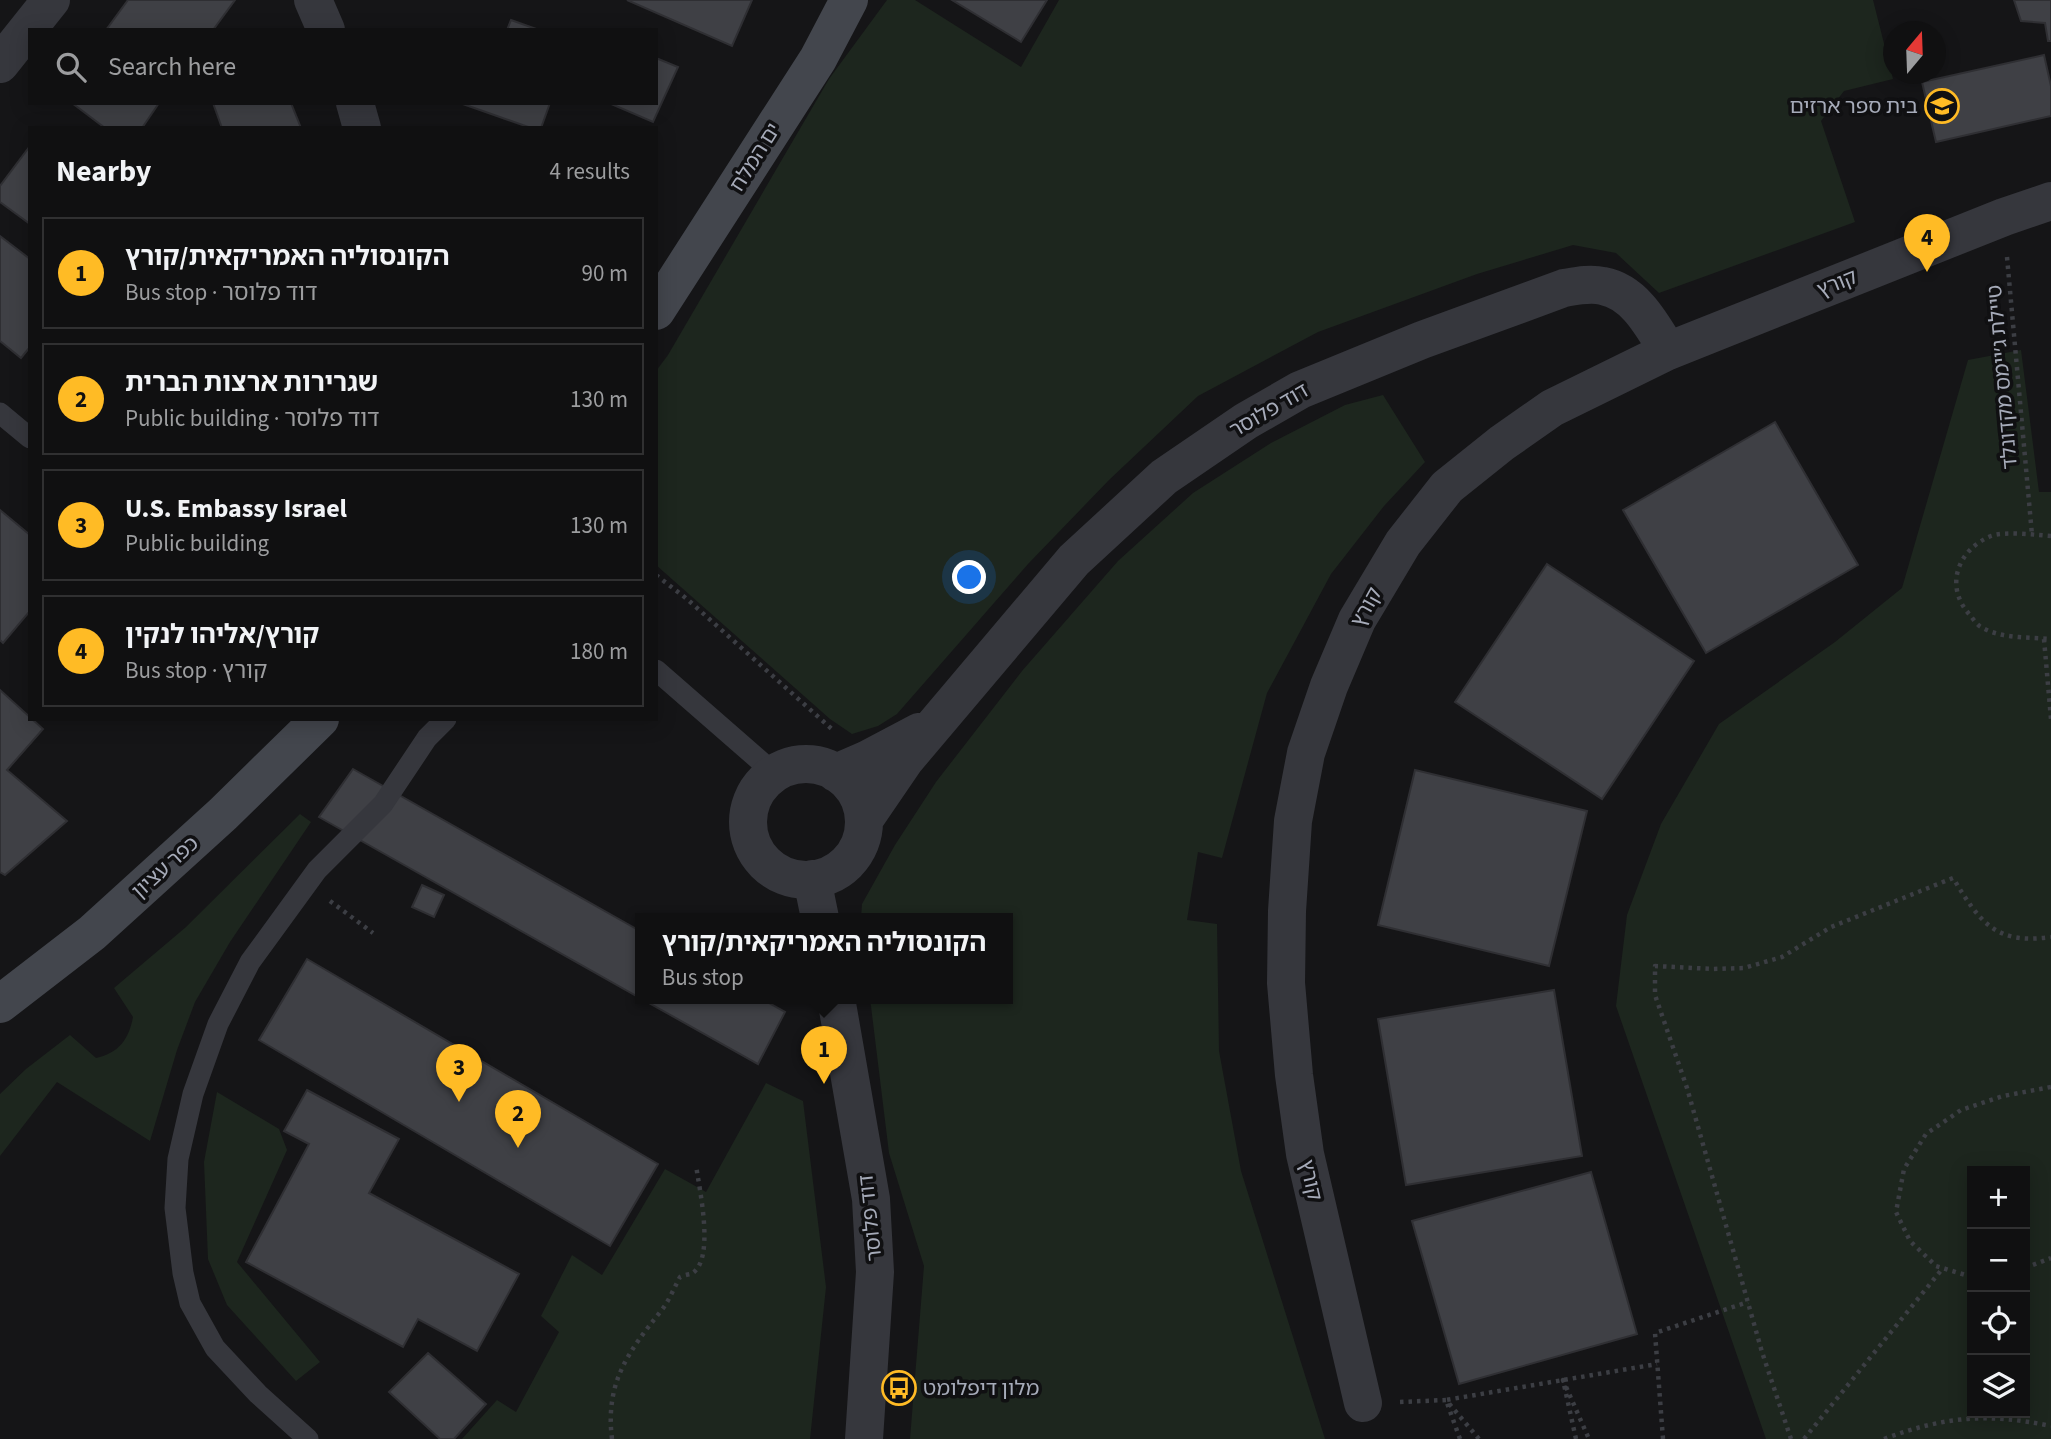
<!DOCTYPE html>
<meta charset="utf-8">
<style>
body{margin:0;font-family:"Source Sans 3","Noto Sans Hebrew",sans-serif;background:#19191a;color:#f1f3f6}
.controls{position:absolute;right:21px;bottom:21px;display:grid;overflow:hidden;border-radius:0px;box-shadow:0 4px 18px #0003}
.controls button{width:63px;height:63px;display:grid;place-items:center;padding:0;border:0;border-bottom:2px solid #303031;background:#101011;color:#f1f3f6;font:35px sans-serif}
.compass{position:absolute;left:1883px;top:21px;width:63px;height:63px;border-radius:50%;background:#101011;box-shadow:0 4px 18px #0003;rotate:19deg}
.you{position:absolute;left:970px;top:578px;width:24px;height:24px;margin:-18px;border:5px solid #fff;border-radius:50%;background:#1a73e8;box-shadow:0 0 0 10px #1a73e833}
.badge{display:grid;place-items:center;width:46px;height:46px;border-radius:50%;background:#ffbb25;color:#111;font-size:23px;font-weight:700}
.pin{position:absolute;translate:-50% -58px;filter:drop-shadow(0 2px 4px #0008)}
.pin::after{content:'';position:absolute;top:37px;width:24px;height:21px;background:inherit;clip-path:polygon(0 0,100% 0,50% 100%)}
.popup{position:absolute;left:635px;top:913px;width:378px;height:91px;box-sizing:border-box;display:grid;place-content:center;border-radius:0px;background:#101011;filter:drop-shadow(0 2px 5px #0005);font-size:23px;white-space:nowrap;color:#9c9d9f}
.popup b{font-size:26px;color:#f1f3f6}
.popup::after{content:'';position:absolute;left:50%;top:100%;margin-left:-14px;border:14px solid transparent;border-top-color:#101011}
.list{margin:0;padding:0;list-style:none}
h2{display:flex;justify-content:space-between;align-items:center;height:91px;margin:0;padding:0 28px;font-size:30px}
h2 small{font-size:23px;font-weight:400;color:#9c9d9f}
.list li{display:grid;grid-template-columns:46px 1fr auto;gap:21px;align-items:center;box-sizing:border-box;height:112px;margin:0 14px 14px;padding:0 14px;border:2px solid #303031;border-radius:0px}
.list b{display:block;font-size:26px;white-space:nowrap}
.list p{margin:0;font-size:23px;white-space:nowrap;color:#9c9d9f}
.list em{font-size:23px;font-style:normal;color:#9c9d9f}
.icon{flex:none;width:38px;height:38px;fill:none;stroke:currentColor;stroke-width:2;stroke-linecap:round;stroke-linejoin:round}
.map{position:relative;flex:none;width:2051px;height:1439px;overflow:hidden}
.search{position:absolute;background:#101011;box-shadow:0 4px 18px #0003;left:28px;top:28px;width:630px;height:77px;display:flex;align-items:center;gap:18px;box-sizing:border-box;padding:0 24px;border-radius:0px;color:#9c9d9f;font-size:26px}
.panel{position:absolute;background:#101011;box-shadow:0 4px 18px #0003;left:28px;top:126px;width:630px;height:595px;border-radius:0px}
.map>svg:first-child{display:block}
.green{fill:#1d261e;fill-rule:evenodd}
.building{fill:#3f4045;stroke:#2f2f33;stroke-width:2}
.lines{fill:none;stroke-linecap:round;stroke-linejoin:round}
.path{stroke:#3c3e44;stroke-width:4.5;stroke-dasharray:3.5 5;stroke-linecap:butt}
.lane{stroke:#36373d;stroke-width:21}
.street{stroke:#36373d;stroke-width:38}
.secondary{stroke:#43464d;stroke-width:38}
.labels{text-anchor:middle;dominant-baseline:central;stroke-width:7;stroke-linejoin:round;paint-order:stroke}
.poi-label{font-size:21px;fill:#a6abb9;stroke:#101012;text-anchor:end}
.street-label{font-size:21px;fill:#a6abb9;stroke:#101012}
</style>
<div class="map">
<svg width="2051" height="1439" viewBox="0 0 2051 1439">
<rect width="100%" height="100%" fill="#151517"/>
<!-- green -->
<path class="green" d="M887 0H915L1021 67 1059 0H1873L1893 79 1844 91 1821 121 1855 222 1659 293 1616 253 1573 245 1477 274 1318 332 1198 396 1109 480 1028 564 897 714 878 726 852 734 830 719 656 565V371L668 355 829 79Z
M2021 350 2039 492H2051V1439H1766L1616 1006 1627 915 1661 824 1719 724 1835 642 1902 588 1968 360ZM2025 1171V1413H1972V1171Z
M1383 395 1425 462 1384 506 1331 574 1267 693 1222 858 1198 852 1187 920 1217 924 1219 1051 1241 1171 1325 1439H910L924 1266 889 1153 870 998H1008V918H861L862 904 895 845 936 782 1022 671 1118 561 1193 493 1271 443 1345 405Z
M300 814 311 822 230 942 195 1002 177 1050 150 1141 57 1082 0 1156V1094L26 1069 70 1035 96 1058C119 1053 129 1039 133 1017L114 988 186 927Z
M766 1083 803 1101 826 1287 810 1439H462L497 1400 516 1412 559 1332 541 1316 572 1255 602 1275 665 1169 706 1192Z
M217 1092 279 1129 287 1150 237 1262 320 1362 296 1381 227 1305 208 1259 204 1162Z"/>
<!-- building -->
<path class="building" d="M128 0H235L213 30H106Z
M627 0H752L732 46Z
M952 0H1047L1021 42Z
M2014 0H2051V41H2048L2045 23 2021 21Z
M511 20 539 30H507Z
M2044 55 2051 86V116L1936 142 1922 82Z
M656 58 678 67 653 122 609 103H656Z
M72 103H159L142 128H105Z
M213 103H291L301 128H222Z
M460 103H550L541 128H531Z
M30 146V224L0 202V186Z
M0 236 30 259V347L21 358 0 341Z
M1775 422 1858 565 1706 653 1623 510Z
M0 510 30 535V611L3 643 0 640Z
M1547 564 1694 661 1602 799 1455 702Z
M0 690 43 729 7 770 67 821 5 875 0 872Z
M353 769 640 931V998L319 817Z
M1415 770 1587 811 1549 966 1378 925Z
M422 885 444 895 434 917 412 907Z
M307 959 658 1164 610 1246 259 1040Z
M1554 990 1582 1156 1406 1185 1378 1019Z
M640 998H760L785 1012 758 1064Z
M307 1090 399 1139 369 1193 519 1274 477 1351 418 1319 403 1347 246 1262 309 1144 284 1131Z
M1591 1172 1637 1334 1459 1384 1412 1221Z
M428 1353 486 1404 454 1439H440L389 1392Z"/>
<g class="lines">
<!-- path -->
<path class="path" d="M2007 257 2032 535
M2051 536C2036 535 2005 531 1991 536 1957 550 1944 587 1970 615 1973 619 1977 625 1981 627 2001 639 2029 637 2051 639
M656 575 687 599 834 731
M2044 639 2051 719
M330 901 373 933
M2025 1268 2051 1258
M1972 1277 1936 1266 1910 1241 1896 1212 1904 1169 1926 1134 1961 1110 2003 1096 2051 1087
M1400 1402 1446 1400 1479 1439
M612 1439C605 1383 628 1352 661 1311 669 1301 674 1288 680 1277 681 1276 690 1274 691 1274 716 1261 699 1188 696 1165
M1460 1439 1446 1400 1657 1364
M1576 1439 1563 1380 1589 1439
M1663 1439 1655 1333 1748 1302
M1791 1439 1762 1352 1687 1088 1655 995V966L1713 969 1744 968 1782 957 1831 927 1953 878C1980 922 1995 945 2051 937
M1804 1439 1943 1268
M1884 1439C1945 1416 1988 1413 2051 1426"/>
<!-- lane -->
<path class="lane" d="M0 413 30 438
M656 670 774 773
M308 1439 258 1394 215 1348 190 1303 183 1273 175 1208 178 1159 193 1094 218 1024 250 962 317 870 383 804 427 738 446 719"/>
<!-- street -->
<path class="street" d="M313 0 326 30
M0 64 51 0
M355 103 362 128
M748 822a58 58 0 1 1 116 0a58 58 0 1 1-116 0Z
M836 773 866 760 919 732
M864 820 905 760 1074 560 1164 477 1246 421 1300 390 1422 340 1564 288C1576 286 1590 283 1603 286 1635 292 1652 325 1668 351
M812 879 820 918
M836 998 871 1199 875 1272 864 1439
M1363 1403 1305 1154 1294 1075 1286 983 1287 911 1293 821 1306 753 1329 686 1357 620 1403 543 1447 487 1502 443 1552 408 1668 351 2004 217 2051 201"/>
<!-- secondary -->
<path class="secondary" d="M656 311 818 59 849 0
M0 1004 92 933 223 814 320 719"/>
</g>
<!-- icons -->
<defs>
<g id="school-ring" transform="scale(1.75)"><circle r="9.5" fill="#101012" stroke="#ffbb25" stroke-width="1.5"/><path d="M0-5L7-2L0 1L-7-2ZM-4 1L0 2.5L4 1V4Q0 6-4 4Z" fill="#ffbb25"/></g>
<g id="bus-ring" transform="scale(1.75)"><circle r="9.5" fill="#101012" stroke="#ffbb25" stroke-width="1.5"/><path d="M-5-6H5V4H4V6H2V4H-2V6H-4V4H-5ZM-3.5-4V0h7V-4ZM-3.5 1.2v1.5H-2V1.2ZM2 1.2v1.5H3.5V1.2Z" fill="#ffbb25"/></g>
</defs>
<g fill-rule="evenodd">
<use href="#school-ring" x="1942" y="106"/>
<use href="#bus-ring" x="899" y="1388"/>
</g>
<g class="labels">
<!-- poi labels -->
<g class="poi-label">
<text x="1918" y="106">בית ספר ארזים</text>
<text x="923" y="1388" text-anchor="start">מלון דיפלומט</text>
</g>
<!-- street labels -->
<g class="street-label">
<text transform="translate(755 157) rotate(-58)">ים המלח</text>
<text transform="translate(1837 283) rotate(-22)">קורץ</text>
<text transform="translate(2002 377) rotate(-95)">טיילת ג׳יימס מקדונלד</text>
<text transform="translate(1269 410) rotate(-30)">דוד פלוסר</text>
<text transform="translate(1366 607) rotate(-61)">קורץ</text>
<text transform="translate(165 867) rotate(-42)">כפר עציון</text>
<text transform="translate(1311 1180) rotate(77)">קורץ</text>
<text transform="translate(870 1218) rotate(-96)">דוד פלוסר</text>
</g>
</g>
</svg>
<div class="controls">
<button>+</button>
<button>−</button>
<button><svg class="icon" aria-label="locate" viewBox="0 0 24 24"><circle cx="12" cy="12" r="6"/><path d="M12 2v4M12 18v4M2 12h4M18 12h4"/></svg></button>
<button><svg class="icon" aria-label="layers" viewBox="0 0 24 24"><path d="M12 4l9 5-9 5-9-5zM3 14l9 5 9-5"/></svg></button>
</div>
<svg class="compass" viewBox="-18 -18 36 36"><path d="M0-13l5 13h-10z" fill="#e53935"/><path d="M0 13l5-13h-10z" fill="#9c9d9f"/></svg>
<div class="you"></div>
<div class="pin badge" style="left:824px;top:1084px">1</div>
<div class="popup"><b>הקונסוליה האמריקאית/קורץ</b>Bus stop</div>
<div class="pin badge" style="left:518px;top:1148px">2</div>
<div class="pin badge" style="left:459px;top:1102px">3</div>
<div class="pin badge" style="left:1927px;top:272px">4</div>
<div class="search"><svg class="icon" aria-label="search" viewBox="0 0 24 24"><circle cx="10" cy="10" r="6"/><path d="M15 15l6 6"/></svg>Search here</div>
<section class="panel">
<h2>Nearby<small>4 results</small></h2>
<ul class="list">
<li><span class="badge">1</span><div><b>הקונסוליה האמריקאית/קורץ</b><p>Bus stop · דוד פלוסר</p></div><em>90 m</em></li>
<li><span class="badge">2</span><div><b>שגרירות ארצות הברית</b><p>Public building · דוד פלוסר</p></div><em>130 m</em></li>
<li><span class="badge">3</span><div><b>U.S. Embassy Israel</b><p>Public building</p></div><em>130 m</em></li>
<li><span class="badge">4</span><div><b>קורץ/אליהו לנקין</b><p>Bus stop · קורץ</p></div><em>180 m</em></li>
</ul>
</section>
</div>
